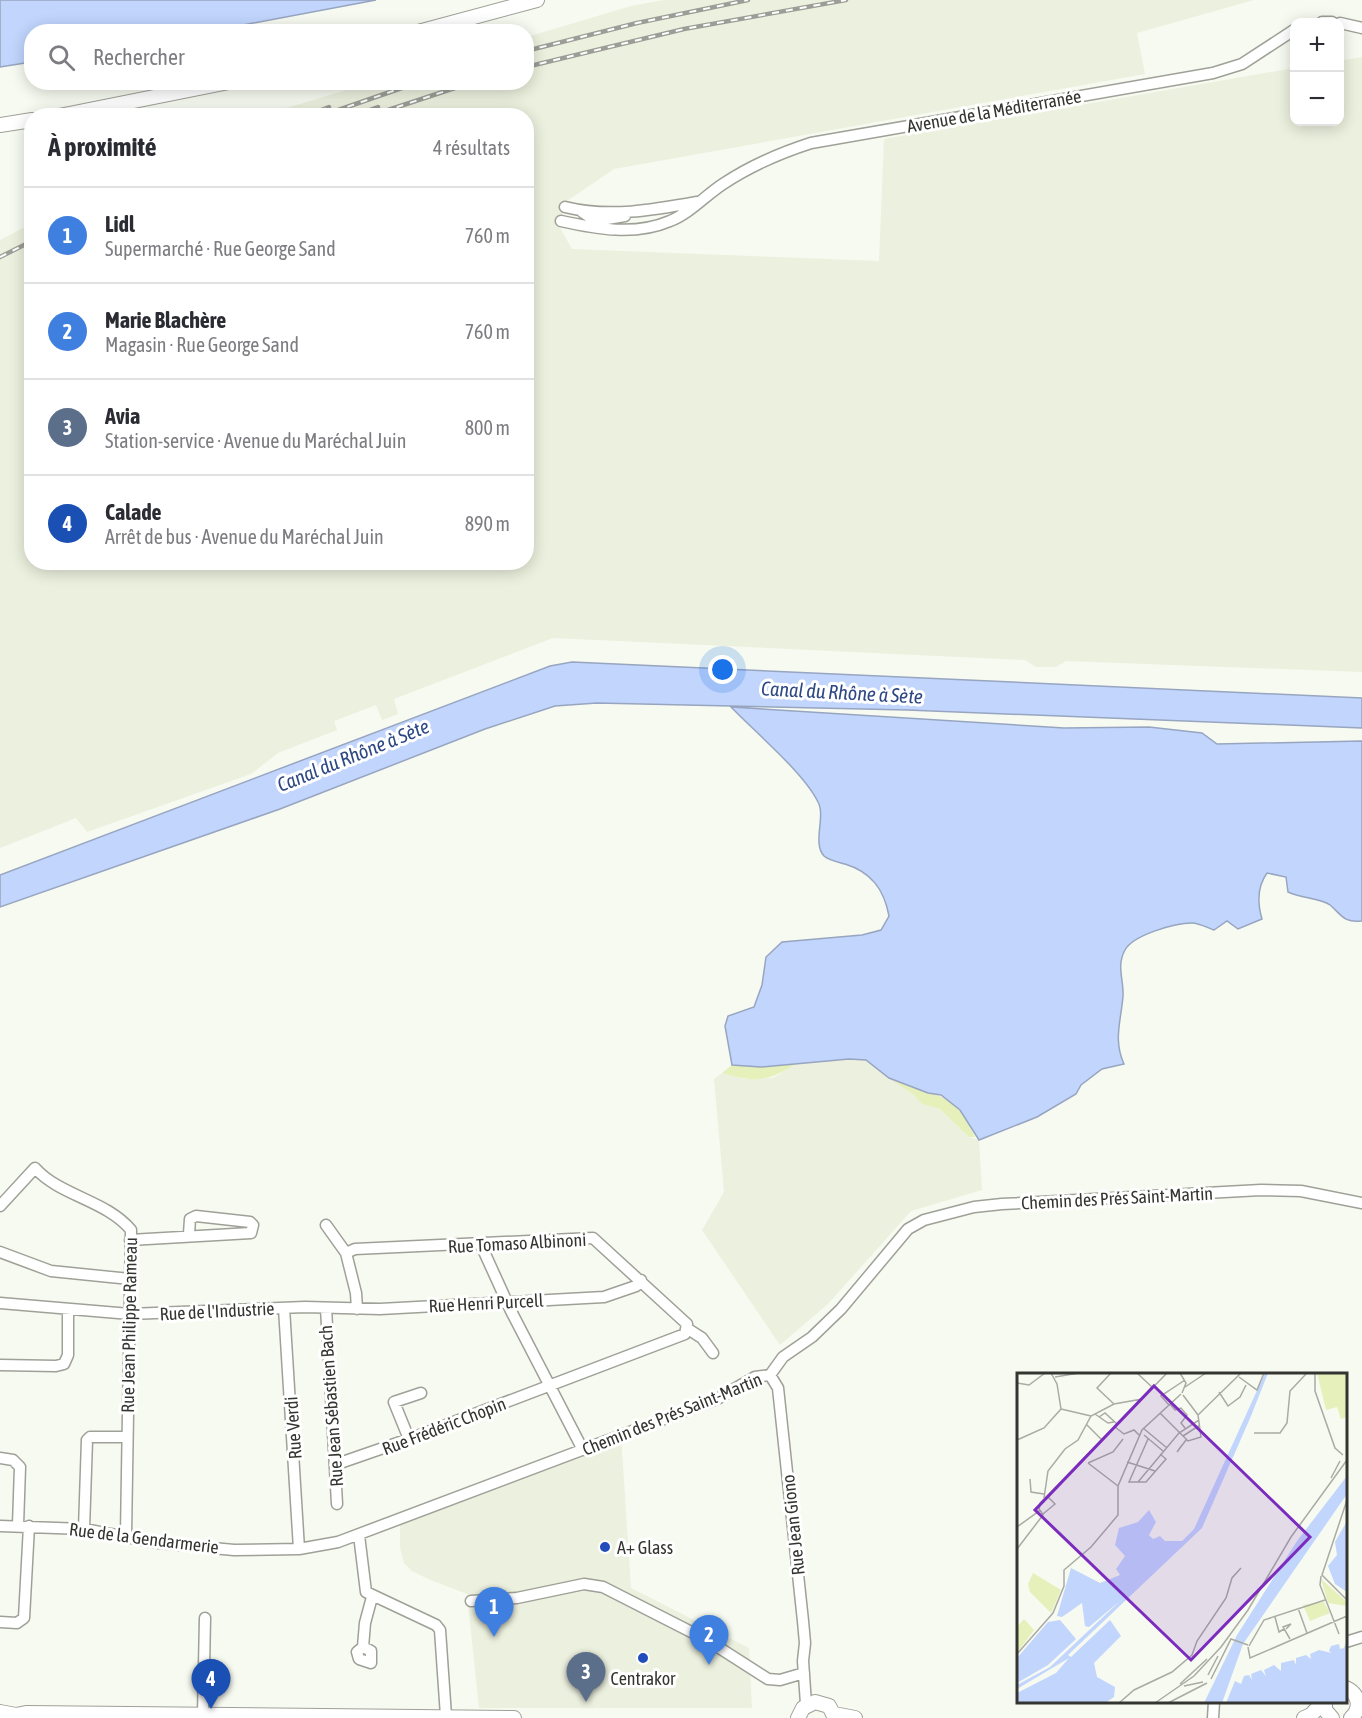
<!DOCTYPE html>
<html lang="fr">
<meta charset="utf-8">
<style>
body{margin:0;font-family:"Asap Condensed",sans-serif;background:#f2f2f3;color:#2b2b33}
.controls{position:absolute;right:18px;top:18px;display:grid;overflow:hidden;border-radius:12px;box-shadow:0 3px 15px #0003}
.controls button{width:54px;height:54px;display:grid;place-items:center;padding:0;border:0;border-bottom:2px solid #e1e1e2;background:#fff;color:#2b2b33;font:30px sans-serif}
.you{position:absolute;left:723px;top:670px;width:21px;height:21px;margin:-15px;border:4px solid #fff;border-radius:50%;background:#1a73e8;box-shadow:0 0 0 9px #1a73e833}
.badge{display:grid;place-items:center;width:39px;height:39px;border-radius:50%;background:#d93025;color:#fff;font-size:20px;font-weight:700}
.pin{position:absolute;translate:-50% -50px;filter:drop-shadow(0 2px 3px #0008)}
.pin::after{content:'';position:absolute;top:32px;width:21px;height:18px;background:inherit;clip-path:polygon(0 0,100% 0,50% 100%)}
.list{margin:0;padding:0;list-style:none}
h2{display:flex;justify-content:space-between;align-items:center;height:78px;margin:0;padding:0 24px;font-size:26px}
h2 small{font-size:20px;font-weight:400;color:#7c7c81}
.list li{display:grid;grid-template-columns:39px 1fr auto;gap:18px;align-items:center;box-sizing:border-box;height:96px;padding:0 24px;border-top:2px solid #e1e1e2}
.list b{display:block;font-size:22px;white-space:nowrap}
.list p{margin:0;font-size:20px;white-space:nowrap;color:#7c7c81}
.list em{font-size:20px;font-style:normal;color:#7c7c81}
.icon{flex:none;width:33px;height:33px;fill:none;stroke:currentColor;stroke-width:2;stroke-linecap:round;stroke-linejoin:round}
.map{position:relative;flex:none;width:1362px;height:1718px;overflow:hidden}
.search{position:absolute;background:#fff;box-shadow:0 3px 15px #0003;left:24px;top:24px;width:510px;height:66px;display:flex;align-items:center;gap:15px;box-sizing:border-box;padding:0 21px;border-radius:24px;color:#7c7c81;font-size:22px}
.panel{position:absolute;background:#fff;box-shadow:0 3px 15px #0003;left:24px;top:108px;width:510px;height:462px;border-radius:24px}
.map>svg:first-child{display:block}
.built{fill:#ecf0de}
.green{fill:#e5f0bb}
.water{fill:#c1d5fd;stroke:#97a5c0;stroke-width:1.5}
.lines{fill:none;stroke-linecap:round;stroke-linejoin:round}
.minor-casing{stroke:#9fa198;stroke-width:13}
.major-casing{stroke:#9fa198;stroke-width:16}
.minor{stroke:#fff;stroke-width:10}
.major{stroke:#fff;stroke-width:14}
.rail-casing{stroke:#9b9d96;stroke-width:4.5}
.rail{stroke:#fff;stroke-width:2;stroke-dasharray:7;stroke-linecap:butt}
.poi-dot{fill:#224dbb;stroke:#fff;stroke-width:2}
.labels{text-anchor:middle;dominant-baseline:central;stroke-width:6;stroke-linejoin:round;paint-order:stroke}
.street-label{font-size:18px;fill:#343531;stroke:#fff}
.poi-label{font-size:18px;fill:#343531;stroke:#fff;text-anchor:start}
.water-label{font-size:20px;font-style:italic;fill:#2e4884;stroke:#fff}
.inset-road{fill:none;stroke:#a9aba4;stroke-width:1.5}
.view{fill:#7b2cbf;fill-opacity:0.15;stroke:#7b2cbf;stroke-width:3}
.inset-edge{fill:none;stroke:#343531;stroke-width:3}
</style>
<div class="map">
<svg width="1362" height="1718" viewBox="0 0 1362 1718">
<rect width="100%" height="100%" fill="#f7faf0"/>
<!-- built -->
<path class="built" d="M664 0H1254L1137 33 1145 74 614 169 567 201 559 226 572 249 879 261 884 139 1294 68V122H1340V61L1362 57V672L1066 661 1056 667H1036L1025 660 553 638 394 699 398 714 382 720 376 705 334 721 337 730 278 753 251 774 87 832 76 818 0 848V240L31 224 32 562H526V116L263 115 370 83 526 82 527 37 631 6Z
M849 1059 866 1060 914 1095 922 1104 940 1109 969 1137 979 1140 982 1190 911 1211 828 1304 780 1345 702 1230 724 1192 714 1079 722 1073 745 1079 773 1078 798 1063Z
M621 1435 631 1588 749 1648 752 1708H479L467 1594 428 1579 412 1571 404 1563 400 1547V1522Z"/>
<!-- green -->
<path class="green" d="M798 1063C767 1082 757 1083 722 1073L732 1065 761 1067Z
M889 1078C912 1087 940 1092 958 1108 965 1115 970 1128 975 1137H969L940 1109 922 1104 914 1095Z"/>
<!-- water -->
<path class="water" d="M0 0H376L211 31 32 32 31 62 0 67Z
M572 662 1362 698V728L907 710 597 703 555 706 485 729 280 809 0 907V875L550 666Z
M731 707 1064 728 1149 727 1202 733 1217 744 1362 741V921C1343 923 1342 915 1330 905 1322 899 1301 898 1288 892L1286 877 1267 873C1257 887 1257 902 1262 919L1238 929 1227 921 1214 930C1208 928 1199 923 1192 923 1175 923 1133 935 1125 950 1116 966 1124 980 1123 996 1121 1022 1113 1039 1124 1064L1102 1069 1081 1085 1076 1094 1037 1117 979 1140 960 1110 941 1095 928 1093 889 1078 866 1060 849 1059 761 1067 732 1065 725 1026 728 1016 754 1007 762 985 766 957 782 942 862 935 881 930 889 916C884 889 871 872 845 864 838 862 828 860 824 856 812 843 826 816 818 802 804 773 755 732 731 707Z"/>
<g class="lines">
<!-- minor casing -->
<g class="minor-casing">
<path id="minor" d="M1322 22H1332
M1340 23 1362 28
M565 207C609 218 653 210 697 202
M582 212 595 221 625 216
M561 221C597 229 635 236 670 221 689 214 706 195 723 184 750 166 780 153 811 143L1213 73 1242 64 1294 30
M0 1206 35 1168C60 1196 106 1200 131 1230L126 1535
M326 1225 346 1253
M130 1240 251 1233 253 1225 250 1222 196 1216 190 1219 189 1234
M481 1245 511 1311 583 1450
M0 1252 51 1271 130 1279
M0 1303 130 1314 305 1307 380 1309 604 1297 636 1286 641 1280
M284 1308 299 1549
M326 1308 337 1504
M688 1329 702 1338 713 1353
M0 1365 56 1366 64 1364 68 1355V1311
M770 1375 778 1388 803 1621 805 1643 803 1661 806 1704
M409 1439 394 1402 421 1393
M0 1458 13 1460 20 1467 18 1525
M337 1464 409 1439 685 1334 687 1324 593 1238 355 1249 346 1253 356 1293 357 1309
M0 1526 84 1529 159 1543 234 1550 299 1549 338 1542 717 1399 755 1377 770 1375 783 1357 812 1337 841 1309 908 1229 924 1220 974 1207 1002 1204 1261 1190 1301 1191 1362 1203
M84 1529 87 1440 90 1437H127
M359 1535 366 1592 436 1625 440 1630 446 1716
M471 1601 517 1598 584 1584 603 1587 707 1640 768 1679 780 1680 804 1673
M0 1622 17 1623 24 1618 29 1526
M1346 1642 1362 1637
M363 1647 371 1651V1663L359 1659 357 1652 363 1647 365 1623 372 1597
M203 1714 205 1618
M1213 1718 1214 1702"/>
</g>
<!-- major casing -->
<g class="major-casing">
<path id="major" d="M418 32 537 0
M59 116 229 82
M0 125 32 120
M1346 1688C1359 1694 1362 1708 1351 1718
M1325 1702V1710L1332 1718
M0 1712 16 1715 26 1713 514 1718
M834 1714 855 1718
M798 1718 803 1708 815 1702 829 1706 835 1718
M1304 1718 1311 1715 1323 1702"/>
</g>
<!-- minor -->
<use href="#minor" class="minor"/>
<!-- major -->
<use href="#major" class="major"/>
<!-- rail casing -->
<g class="rail-casing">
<path id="rail" d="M526 51 637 23 748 0
M526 67 684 29 846 0
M306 116 329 107
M321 116 419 82
M353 116 378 107
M370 116 473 82
M0 257 32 241"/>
</g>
<!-- rail -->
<use href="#rail" class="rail"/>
</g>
<!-- markers -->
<g class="poi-dot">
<circle cx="605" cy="1547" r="6"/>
<circle cx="643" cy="1658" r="6"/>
</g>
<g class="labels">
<!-- street labels -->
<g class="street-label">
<text transform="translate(994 111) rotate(-10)">Avenue de la Méditerranée</text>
<text transform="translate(1117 1198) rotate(-3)">Chemin des Prés Saint-Martin</text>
<text transform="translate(517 1243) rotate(-3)">Rue Tomaso Albinoni</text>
<text transform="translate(486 1303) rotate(-3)">Rue Henri Purcell</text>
<text transform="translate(217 1311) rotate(-3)">Rue de l'Industrie</text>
<text transform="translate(129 1325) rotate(-89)">Rue Jean Philippe Rameau</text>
<text transform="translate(331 1406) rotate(-94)">Rue Jean Sébastien Bach</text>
<text transform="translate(672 1414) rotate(-22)">Chemin des Prés Saint-Martin</text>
<text transform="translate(444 1426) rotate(-21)">Rue Frédéric Chopin</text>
<text transform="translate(293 1428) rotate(-94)">Rue Verdi</text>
<text transform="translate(793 1525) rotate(-96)">Rue Jean Giono</text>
<text transform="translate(144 1538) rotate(7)">Rue de la Gendarmerie</text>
</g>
<!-- poi labels -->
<g class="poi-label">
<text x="617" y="1547">A+ Glass</text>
<text x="643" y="1678" text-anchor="middle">Centrakor</text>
</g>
<!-- water labels -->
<g class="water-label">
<text transform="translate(842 692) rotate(3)">Canal du Rhône à Sète</text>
<text transform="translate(353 755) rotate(-22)">Canal du Rhône à Sète</text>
</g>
</g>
<!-- overview -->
<g transform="translate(1017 1373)">
<rect width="330" height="330" fill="#f7faf0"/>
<path d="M300 0H330V44L324 46 320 34 309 37ZM16 200 44 217 34 240 13 219 11 211ZM304 206 330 229V233L311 230ZM307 229 313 240 293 248 286 232ZM7 246 17 257 0 280V254Z" fill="#e5f0bb"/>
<path d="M248 0H251L234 43 185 155 51 282 54 284 93 247 104 263 77 290 80 304 98 314 97 324 88 330H0V320L39 300 52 285 0 316V312L33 294 103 228 72 254 68 253 65 230 45 244 40 243 54 195 83 210 103 202 99 196 108 183 98 172 102 155 121 149 132 137 139 149 132 162 136 166 143 163 148 168H165L177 156ZM330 103V121L226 271 205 330H187L220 262 280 168ZM330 148V219L318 211 311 193 320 182 318 169ZM43 247 59 266 31 292 0 310V285L31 249ZM330 266V330H209L218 308 224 311 227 303 232 302 235 307 234 301 244 297 249 303 247 297 257 292 264 298V290L277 287 279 292V285L289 282 294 286 293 281 302 277 315 280 312 278 314 273 322 271 323 276 327 275Z" fill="#c1d5fd"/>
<path class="inset-road" d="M34 0 40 11 44 36M94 0 80 15 97 31M120 0 136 15M163 0 169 10 165 20M298 0V18L318 75 326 82M38 4 62 0M222 4 240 17 247 0M0 10 12 12 28 0M168 14 189 0M202 19 211 33 223 24 229 12M166 22 181 42M153 31 158 37 164 35 170 42 164 50 168 55M152 32 144 23 168 7M44 36 74 43M143 40 171 68 184 64 181 42M78 41 91 50 97 49M181 42 224 0M82 44 88 40 100 51M69 51 85 67M98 54 107 61 117 57 122 62M126 55 150 75M237 60H263L270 50 273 18 289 1M127 62 146 78M166 63 183 52M131 66 112 109H129L149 86 143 81M0 67 27 55 44 36M165 72 160 79 169 67M110 89 138 98M71 90 96 79 106 66M71 90 101 113M314 105 323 88M13 106 14 119 27 121M121 109 162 60 182 47M27 125 31 98 48 76 61 67 74 43 97 31 125 26M330 127 305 202 330 227M26 141 38 131 30 123M0 154 22 138 23 130 150 0M0 176 26 142 23 137M304 203 303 212 322 261M281 235 290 260M258 244 262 259 267 256M269 256 274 251 266 254 273 266M232 273 247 247 308 227M231 274 233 285 330 243M0 281 36 240 47 213V197L74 174 101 142V113L125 57 164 21M191 302 201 283M194 306 214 266 231 272M163 311 190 286M167 313 186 309M102 330 117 317 155 299 175 282 180 268 209 225 215 205 224 195M138 330 177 303 204 274 231 237 274 164 330 87M151 330 190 310"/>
<path class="view" d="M137 13 293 164 174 287 18 137Z"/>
<rect width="330" height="330" class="inset-edge"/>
</g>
</svg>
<div class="controls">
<button>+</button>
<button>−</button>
</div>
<div class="you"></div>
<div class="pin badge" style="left:494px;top:1637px;background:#3f7fe0">1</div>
<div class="pin badge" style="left:709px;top:1665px;background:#3f7fe0">2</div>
<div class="pin badge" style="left:586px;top:1702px;background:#5c6f8a">3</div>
<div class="pin badge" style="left:211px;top:1709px;background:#1a4fb4">4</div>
<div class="search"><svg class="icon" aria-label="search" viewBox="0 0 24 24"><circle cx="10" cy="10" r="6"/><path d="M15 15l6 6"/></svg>Rechercher</div>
<section class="panel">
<h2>À proximité<small>4 résultats</small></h2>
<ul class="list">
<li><span class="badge" style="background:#3f7fe0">1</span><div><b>Lidl</b><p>Supermarché · Rue George Sand</p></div><em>760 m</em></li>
<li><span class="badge" style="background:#3f7fe0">2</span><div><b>Marie Blachère</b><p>Magasin · Rue George Sand</p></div><em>760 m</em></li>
<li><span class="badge" style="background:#5c6f8a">3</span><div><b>Avia</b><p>Station-service · Avenue du Maréchal Juin</p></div><em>800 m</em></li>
<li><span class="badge" style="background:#1a4fb4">4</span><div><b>Calade</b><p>Arrêt de bus · Avenue du Maréchal Juin</p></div><em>890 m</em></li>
</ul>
</section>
</div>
